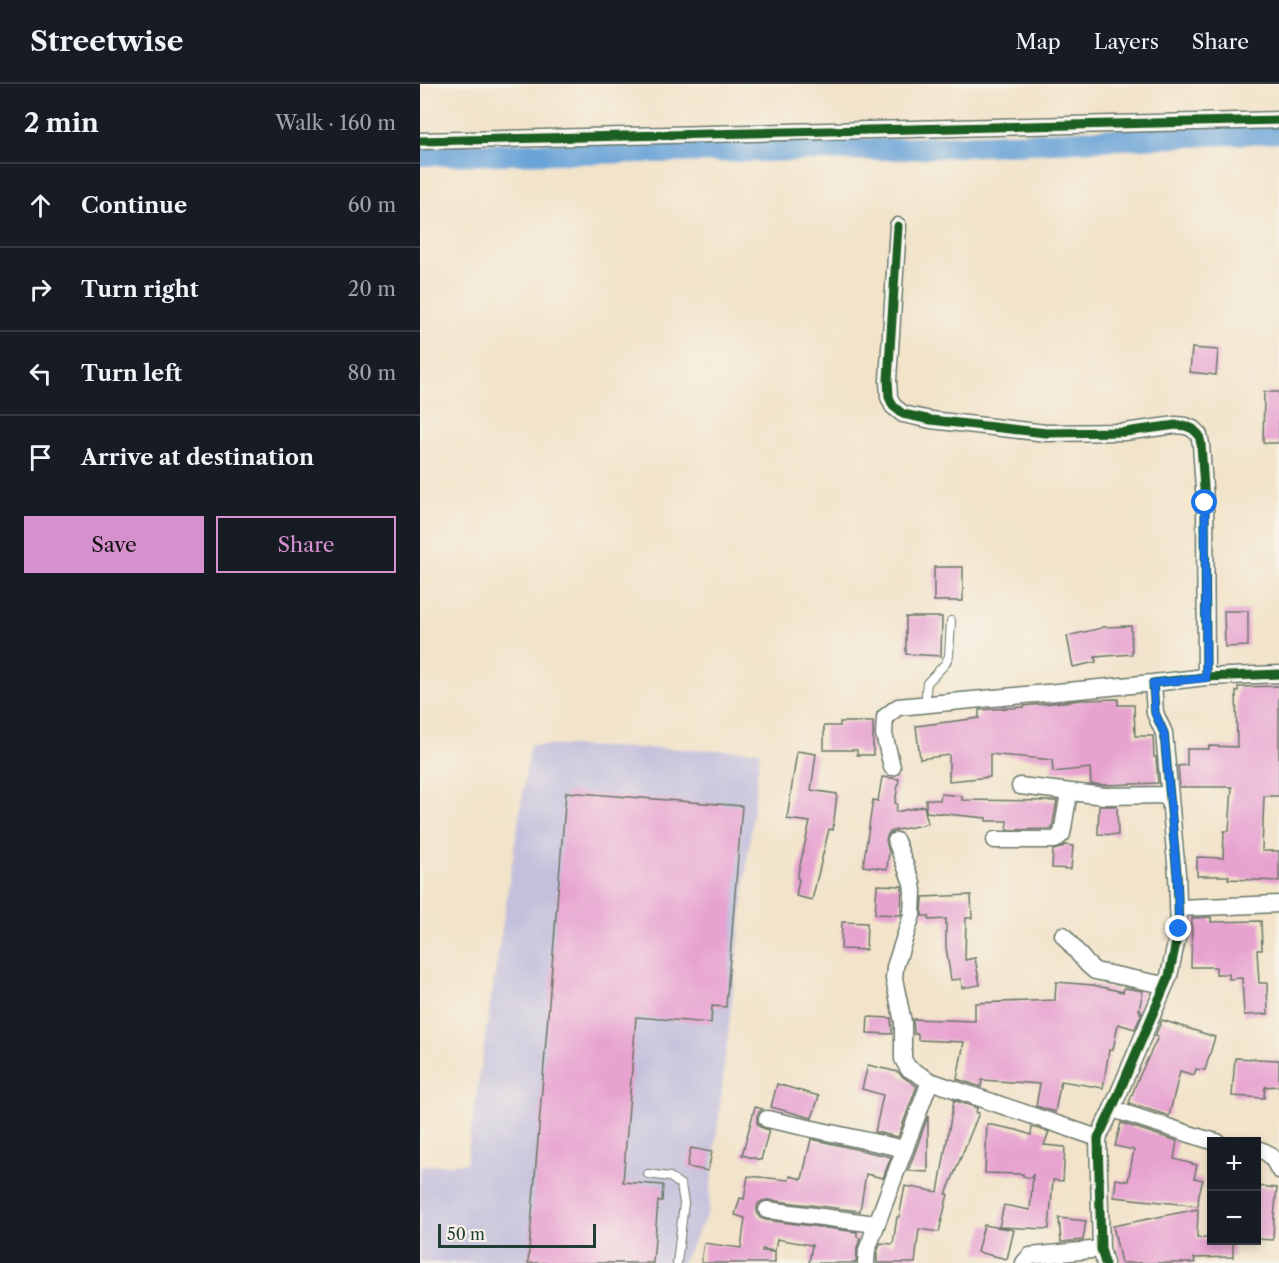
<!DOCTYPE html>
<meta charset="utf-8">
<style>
body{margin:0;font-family:"Libre Caslon Text",serif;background:#20242c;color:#f1f3f6}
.controls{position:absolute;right:18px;bottom:18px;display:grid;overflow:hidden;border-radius:0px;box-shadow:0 3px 9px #0003}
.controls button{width:54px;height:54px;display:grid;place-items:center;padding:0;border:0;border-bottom:2px solid #363941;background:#171b24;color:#f1f3f6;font:30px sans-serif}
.scale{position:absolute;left:18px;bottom:15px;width:158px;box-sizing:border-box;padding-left:6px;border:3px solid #1f3d34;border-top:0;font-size:16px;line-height:21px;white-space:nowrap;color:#1f3d34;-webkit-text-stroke:4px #f7f3e8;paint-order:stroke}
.stop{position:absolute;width:18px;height:18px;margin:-14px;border:4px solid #1a73e8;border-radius:50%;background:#fff}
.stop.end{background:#1a73e8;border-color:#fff;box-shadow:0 2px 6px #0008}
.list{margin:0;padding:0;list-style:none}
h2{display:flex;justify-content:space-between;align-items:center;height:78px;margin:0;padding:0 24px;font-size:26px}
h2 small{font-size:20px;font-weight:400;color:#9ea1a6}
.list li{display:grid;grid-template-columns:39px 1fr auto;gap:18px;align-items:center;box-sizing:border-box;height:84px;padding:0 24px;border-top:2px solid #363941}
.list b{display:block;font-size:22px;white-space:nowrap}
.list em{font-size:20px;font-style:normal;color:#9ea1a6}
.actions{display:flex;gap:12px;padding:18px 24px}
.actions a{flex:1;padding:14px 0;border:2px solid #d690ce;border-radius:0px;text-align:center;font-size:21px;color:#d690ce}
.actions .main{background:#d690ce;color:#111}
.icon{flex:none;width:33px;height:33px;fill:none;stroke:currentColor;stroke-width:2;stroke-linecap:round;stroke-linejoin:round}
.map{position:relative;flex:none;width:859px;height:1179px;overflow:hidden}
header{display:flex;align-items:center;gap:36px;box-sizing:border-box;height:84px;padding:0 30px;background:#171b24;border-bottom:2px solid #363941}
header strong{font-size:28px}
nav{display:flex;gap:33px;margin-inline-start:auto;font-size:21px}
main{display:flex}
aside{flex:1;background:#171b24}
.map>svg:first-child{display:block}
.industrial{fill:#c4c0db}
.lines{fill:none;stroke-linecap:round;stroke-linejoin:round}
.canal{stroke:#68a2d7;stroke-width:22}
.building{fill:#e7a2d0}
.lane-casing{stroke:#697768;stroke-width:10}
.street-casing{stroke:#697768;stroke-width:19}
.lane{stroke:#fff;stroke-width:8}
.street{stroke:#fff;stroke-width:16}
.cycleway-casing{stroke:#f7f3e8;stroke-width:13}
.cycleway{stroke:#1b5e20;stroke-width:9}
.route{stroke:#1a73e8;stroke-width:8}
</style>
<header>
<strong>Streetwise</strong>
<nav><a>Map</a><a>Layers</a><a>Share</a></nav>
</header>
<main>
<aside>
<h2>2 min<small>Walk · 160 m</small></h2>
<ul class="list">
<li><svg class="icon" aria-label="ahead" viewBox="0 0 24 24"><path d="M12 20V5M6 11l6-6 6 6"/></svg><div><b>Continue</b></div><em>60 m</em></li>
<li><svg class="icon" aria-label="right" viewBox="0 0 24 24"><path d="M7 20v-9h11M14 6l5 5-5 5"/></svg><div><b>Turn right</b></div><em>20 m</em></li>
<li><svg class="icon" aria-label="left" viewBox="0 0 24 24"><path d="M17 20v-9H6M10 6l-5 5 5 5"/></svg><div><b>Turn left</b></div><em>80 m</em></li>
<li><svg class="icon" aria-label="arrive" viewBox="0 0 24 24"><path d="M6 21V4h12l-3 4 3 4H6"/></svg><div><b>Arrive at destination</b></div></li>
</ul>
<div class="actions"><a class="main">Save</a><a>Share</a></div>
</aside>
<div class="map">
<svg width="859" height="1179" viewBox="0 0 859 1179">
<rect width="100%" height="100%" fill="#f7f3e8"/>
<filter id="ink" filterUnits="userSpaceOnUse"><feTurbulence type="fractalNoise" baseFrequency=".0167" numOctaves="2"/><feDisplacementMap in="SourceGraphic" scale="12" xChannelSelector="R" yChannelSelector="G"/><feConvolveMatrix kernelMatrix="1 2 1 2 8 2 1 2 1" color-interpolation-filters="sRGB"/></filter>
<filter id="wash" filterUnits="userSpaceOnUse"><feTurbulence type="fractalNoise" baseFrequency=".008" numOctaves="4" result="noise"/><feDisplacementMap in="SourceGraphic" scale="24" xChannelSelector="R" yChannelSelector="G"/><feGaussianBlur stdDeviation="1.35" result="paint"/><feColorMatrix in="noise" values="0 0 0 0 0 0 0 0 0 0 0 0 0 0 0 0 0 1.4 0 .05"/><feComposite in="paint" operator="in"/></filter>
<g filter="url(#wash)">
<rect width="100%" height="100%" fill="#f2e3c9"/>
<!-- industrial -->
<path class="industrial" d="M110 661 340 667 288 1129 262 1179H0V1082L46 1079Z"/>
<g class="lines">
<!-- canal -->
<path class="canal" d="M0 71 475 65 859 48"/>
</g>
<g id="blocks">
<!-- building -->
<path class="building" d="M772 264 798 266 796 291 770 288Z
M844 308H859V359H843Z
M514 483H543V517H514Z
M804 527H828V562L805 563Z
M486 533H522L521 572 486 570Z
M711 542 712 570 675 573 676 578 653 583 647 552 682 544V543Z
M859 602V712H844L842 767H859V797L808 795 809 792H777V773L803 774 804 747H809L812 703H760L758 682 767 681V665H789V662L817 663 816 607H818V603Z
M698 615V621H714L715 652H733L734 673H736L738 699 686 701 671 700 670 684 633 688 632 676 570 670V693L529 697V671L500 675 496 642 559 634V626L604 623V622L662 616Z
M420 638H453V671H437V666H404V642H420Z
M377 667 396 670 391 706 417 710 413 746 409 745 392 816 376 812 379 795 377 794 390 738 367 735Z
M462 693 479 695 475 719 477 720 476 728 504 722 508 740 472 747 468 750 466 756 469 768 467 785 443 782 453 716 458 717Z
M146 708 322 722 306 923 292 922 291 939 216 933 203 1098 243 1101 242 1117H238L233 1179H108Z
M521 710 542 712V716L637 717 632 745 587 746V737H566V734L506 728V715L520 716Z
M679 722H697L698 751 678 750Z
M645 761 653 762 651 785 632 784 633 766 641 764Z
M457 801 482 802 481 831 455 830Z
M551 811 552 834H546L545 876 555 874 560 901 542 904 541 895 531 896 526 863V835L509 836V832H502L503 813Z
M791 833V838L841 837 842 866H837L839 899H847L848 930 824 931 822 894 809 895V890H796V883H771L772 834Z
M422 838 447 839 446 866 421 865Z
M636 898 673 901 703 908 704 904 723 907 719 926H721L720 929H722L715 945 698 940 693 966H689L683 1004 641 997 635 1028 616 1022 620 1000 562 996 561 1003 537 995 544 958 498 956V950H494L493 935 555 937V919L635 916Z
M448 933 471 934 472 950 447 949Z
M742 936 795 953 785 986 776 985 774 991 760 987 749 1032 709 1019 717 997 738 953 735 952Z
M815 974 859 976V1002L845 1003 844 1014 812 1012Z
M448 981 478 988 483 993 497 1002 478 1053 455 1048 463 1011 442 1005Z
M357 1000 399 1012 392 1034 351 1023Z
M534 1016 557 1024 556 1029H559L526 1110H528L519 1148 499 1145 495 1179H457V1168L461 1159 473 1160 477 1133H479L485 1102 518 1108Z
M335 1023 343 1025 339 1028 337 1032V1039L340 1043 349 1046 341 1076 322 1071Z
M508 1032V1088L488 1087 495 1068Z
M701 1039 757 1057 754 1075 777 1081 774 1094 783 1096 779 1110 778 1122 694 1113 696 1095 708 1097 714 1066 695 1062Z
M567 1040 597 1046 611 1051 612 1043 629 1048 624 1061 645 1063 643 1097 633 1096 629 1145 579 1143 584 1121 610 1126 613 1090 611 1094 603 1092V1090L565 1089Z
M391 1055 471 1073 463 1094 446 1090 440 1127 348 1116 342 1117 338 1120 337 1125V1129L340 1134 346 1136 437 1148V1153L440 1154 437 1165 436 1179H389L392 1161 357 1155 355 1167 342 1165V1167L355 1168V1179H281L284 1159 321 1164 325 1134 315 1131 320 1114 324 1115 328 1092 369 1096 370 1092 382 1095Z
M271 1064 292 1068 288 1087 267 1083Z
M837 1102 857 1104 854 1133 853 1156 837 1155Z
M778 1125 777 1154H792V1156H813V1173L774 1174 775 1179H701L693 1142Z
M639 1134 666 1137 663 1156 641 1158Z
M564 1141 594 1146 587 1175 557 1168Z"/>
</g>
</g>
<g filter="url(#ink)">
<use href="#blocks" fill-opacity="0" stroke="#697768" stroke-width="1.5"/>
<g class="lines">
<!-- lane casing -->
<g class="lane-casing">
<path id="lane" d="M506 621V607L507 599 525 580 529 572 531 537
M228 1090 250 1093 261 1101 264 1119 257 1179"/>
</g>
<!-- street casing -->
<g class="street-casing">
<path id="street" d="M0 57 859 36
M478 142 468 296 469 313 473 322 483 330 511 336 626 349 705 348 756 341 766 342 773 345 779 351 781 360 785 419 786 593
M472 683 464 650 465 633 478 623 733 599
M600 702 685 712 750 711
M575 756H635L642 750 649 708
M476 757 492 799 493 807 492 831 475 883 474 895 483 938V975L488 984 510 997 678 1054
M758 824 859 820
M643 851 667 880 675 887 744 901
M692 1025 785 1055 797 1058
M347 1035 485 1065
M836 1065C851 1068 853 1074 859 1086
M347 1126 456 1140
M446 1179 447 1166 510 997
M604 1179 610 1172 681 1165
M685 1179 681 1165 678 1054 692 1025 749 892 759 845 757 790 744 649 735 629 733 599 786 593 859 590"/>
</g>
<!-- lane -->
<use href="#lane" class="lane"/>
<!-- street -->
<use href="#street" class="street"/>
<!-- cycleway casing -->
<g class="cycleway-casing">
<path id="cycleway" d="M0 57 859 36
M478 142 468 296 469 313 473 322 483 330 511 336 626 349 705 348 756 341 766 342 773 345 779 351 781 360 785 419 786 593
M685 1179 681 1165 678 1054 692 1025 749 892 759 845 757 790 744 649 735 629 733 599 786 593 859 590"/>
</g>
<!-- cycleway -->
<use href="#cycleway" class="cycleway"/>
</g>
</g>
<g class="lines" filter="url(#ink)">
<!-- route -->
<path class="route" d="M759 845 757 790 744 649 735 629 733 599 786 594 785 419"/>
</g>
</svg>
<div class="controls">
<button>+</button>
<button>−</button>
</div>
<div class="scale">50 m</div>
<div class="stop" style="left:785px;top:419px"></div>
<div class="stop end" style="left:759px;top:845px"></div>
</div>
</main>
